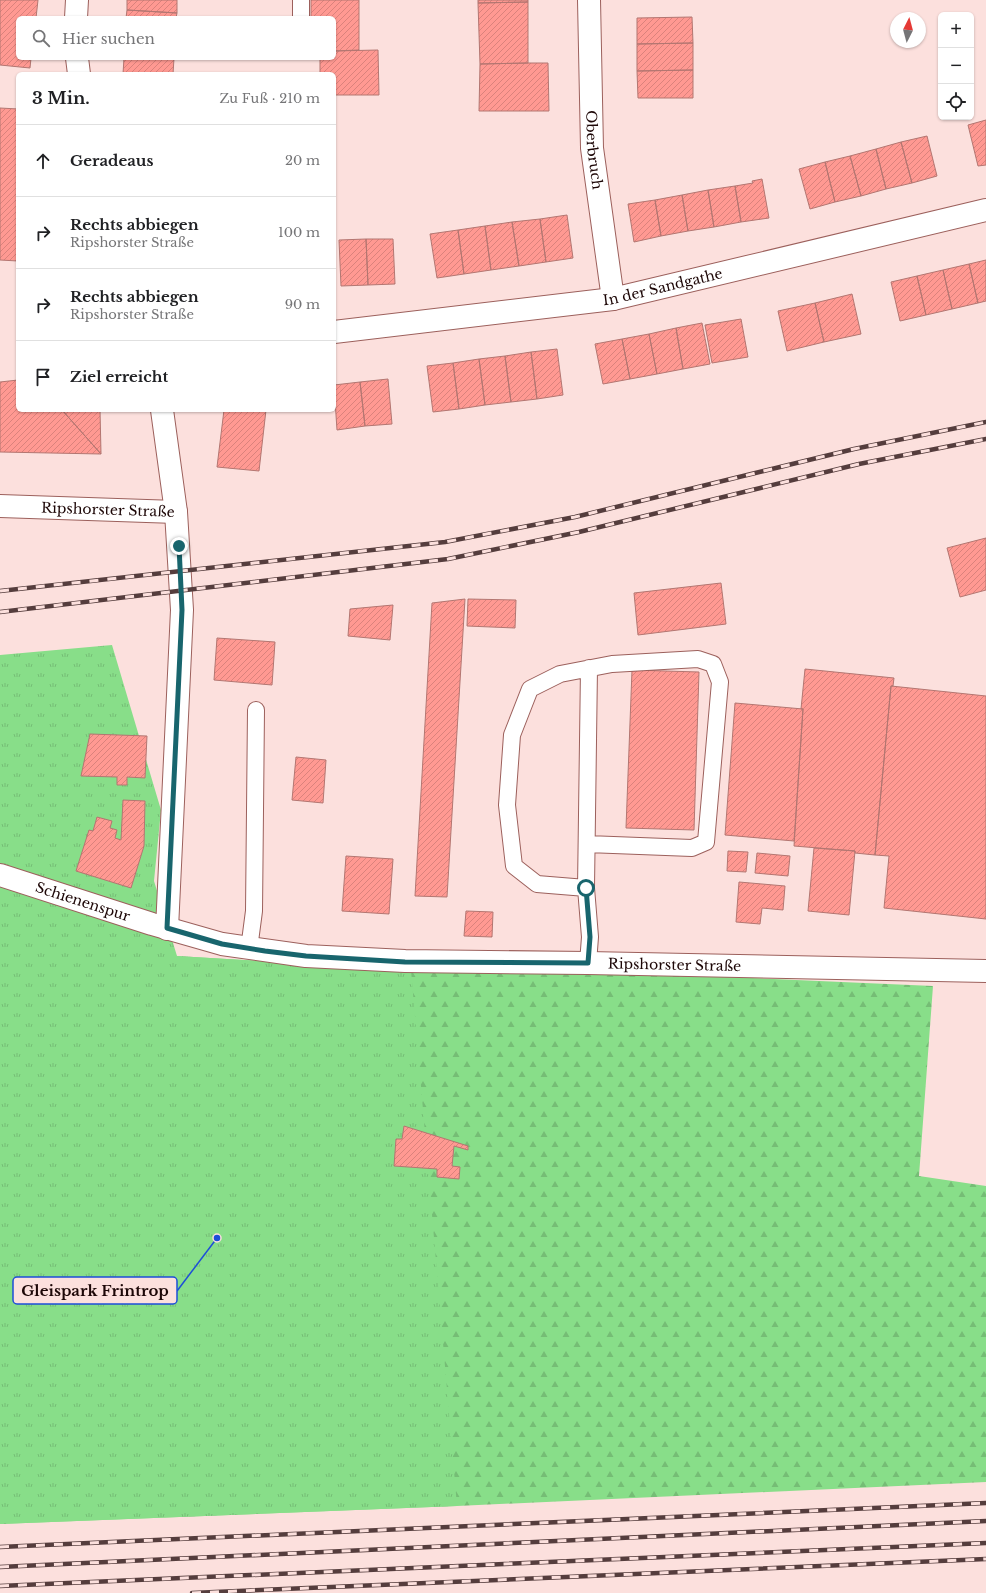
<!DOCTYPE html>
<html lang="de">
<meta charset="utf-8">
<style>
body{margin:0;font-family:"Libre Baskerville",serif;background:#f6f6f6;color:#202124}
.controls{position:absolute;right:12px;top:12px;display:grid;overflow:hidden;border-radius:6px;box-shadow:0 1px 3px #0004}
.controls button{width:36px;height:36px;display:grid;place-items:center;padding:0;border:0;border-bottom:1px solid #e0e0e0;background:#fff;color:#202124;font:20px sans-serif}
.compass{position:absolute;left:890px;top:12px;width:36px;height:36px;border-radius:50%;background:#fff;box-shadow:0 1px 3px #0004;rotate:6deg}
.stop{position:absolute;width:12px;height:12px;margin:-9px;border:3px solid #18656d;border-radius:50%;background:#fff}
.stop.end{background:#18656d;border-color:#fff;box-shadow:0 1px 4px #0008}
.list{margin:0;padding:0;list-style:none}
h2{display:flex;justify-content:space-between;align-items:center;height:52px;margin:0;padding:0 16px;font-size:17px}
h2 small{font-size:13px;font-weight:400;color:#757577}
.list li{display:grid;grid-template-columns:26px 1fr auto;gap:12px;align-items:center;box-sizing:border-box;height:72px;padding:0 16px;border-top:1px solid #e0e0e0}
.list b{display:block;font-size:15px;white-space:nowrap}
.list p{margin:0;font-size:13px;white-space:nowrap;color:#757577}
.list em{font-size:13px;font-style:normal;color:#757577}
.icon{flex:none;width:22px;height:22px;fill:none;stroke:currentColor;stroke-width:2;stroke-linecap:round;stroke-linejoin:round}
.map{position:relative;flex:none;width:986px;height:1593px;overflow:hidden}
.search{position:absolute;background:#fff;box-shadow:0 1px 3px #0004;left:16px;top:16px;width:320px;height:44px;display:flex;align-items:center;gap:10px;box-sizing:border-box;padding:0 14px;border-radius:6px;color:#757577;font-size:15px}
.panel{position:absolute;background:#fff;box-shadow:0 1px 3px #0004;left:16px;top:72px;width:320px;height:340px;border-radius:6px}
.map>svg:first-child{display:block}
.forest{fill:url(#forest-firs)}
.park{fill:url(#park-tufts)}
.building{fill:url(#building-hatch);stroke:#b37671}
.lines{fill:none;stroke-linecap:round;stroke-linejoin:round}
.service-casing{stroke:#9c605c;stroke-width:18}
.minor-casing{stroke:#9c605c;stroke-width:24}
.service{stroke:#fff;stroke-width:16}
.minor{stroke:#fff;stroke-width:22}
.rail-casing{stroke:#553d3d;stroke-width:4.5}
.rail{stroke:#fce0dd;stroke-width:3;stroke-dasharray:9;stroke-linecap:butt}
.route{stroke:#18656d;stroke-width:5}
.labels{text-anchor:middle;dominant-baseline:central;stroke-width:3;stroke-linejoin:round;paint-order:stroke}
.street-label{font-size:14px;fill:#1d0707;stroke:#fce0dd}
.leader{fill:none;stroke:#1d4ed8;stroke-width:1.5}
.callout-dot{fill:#1d4ed8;stroke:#fce0dd;stroke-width:1.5}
.callout{fill:#fce0dd;stroke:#1d4ed8;stroke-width:1.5}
.callout-label{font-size:15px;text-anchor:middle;font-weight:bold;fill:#1d0707}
</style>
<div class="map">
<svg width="986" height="1593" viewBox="0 0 986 1593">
<defs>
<pattern id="forest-firs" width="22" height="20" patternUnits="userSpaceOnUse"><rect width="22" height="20" fill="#88de89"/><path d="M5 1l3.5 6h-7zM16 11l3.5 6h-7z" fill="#75bd75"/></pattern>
<pattern id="park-tufts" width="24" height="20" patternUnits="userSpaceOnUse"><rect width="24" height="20" fill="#88de89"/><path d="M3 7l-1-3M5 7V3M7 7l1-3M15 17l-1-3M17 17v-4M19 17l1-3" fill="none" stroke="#75bd75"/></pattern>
<pattern id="building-hatch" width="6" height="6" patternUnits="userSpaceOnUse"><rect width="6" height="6" fill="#ff9992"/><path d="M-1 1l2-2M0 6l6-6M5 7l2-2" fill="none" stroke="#da827c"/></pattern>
</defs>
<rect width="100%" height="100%" fill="#fce0dd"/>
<!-- forest -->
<path class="forest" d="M0 900 177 956 411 970 591 971 933 986 919 1176 986 1186V1482L457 1506 0 1524Z"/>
<!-- park -->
<path class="park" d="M112 645 161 810 154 881 177 956 411 970 457 1506 0 1524V655Z"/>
<!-- building -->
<path class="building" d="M0 0H38L36 18H18V58H31L30 68 0 65Z
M127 0H177V13L127 10Z
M311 0H359V50L334 51V18H311Z
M478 0H528V2L478 3Z
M528 2V63L480 64 478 3Z
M127 10 177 13 176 18H126Z
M692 17 693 43 637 44V18Z
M693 43V70L637 71V44Z
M378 50 379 95H334V74H320V58H334V51Z
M124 58H174L173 74H123Z
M528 63H548L549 111H479L480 64Z
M693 70V98H638L637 71Z
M0 108 18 109V261L0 260Z
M986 120V165L978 166 968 125Z
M927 136 937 176 912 183 901 142Z
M901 142 912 183 886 189 876 149Z
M876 149 886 189 861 196 850 156Z
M850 156 861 196 835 202 825 162Z
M825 162 835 202 810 209 799 169Z
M762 179 769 218 741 222 735 186 753 183 752 181Z
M735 186 741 222 714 227 708 190Z
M708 190 714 227 688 231 682 195Z
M682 195 688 231 661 236 655 200Z
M655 200 661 236 634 242 628 204Z
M567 215 573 258 546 262 540 219Z
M540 219 546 262 519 266 512 222Z
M512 222 519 266 491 270 485 226Z
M485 226 491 270 464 274 458 230Z
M458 230 464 274 437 278 430 234Z
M366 239 368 285 341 286 339 240Z
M366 239H393L395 284 368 285Z
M986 260V301L978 303 969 264Z
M969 264 978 303 952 309 943 270Z
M943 270 952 309 926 315 917 276Z
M917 276 926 315 900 321 891 282Z
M852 294 861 334 824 342 815 303Z
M815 303 824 342 787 351 778 311Z
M741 319 748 357 712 363 705 325Z
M702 323 710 364 683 369 676 328Z
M676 328 683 369 657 374 649 334Z
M649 334 657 374 630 379 622 339Z
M622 339 630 379 603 384 595 344Z
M557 349 563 395 537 399 531 352Z
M531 352 537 399 511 402 505 356Z
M505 356 511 402 485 405 479 359Z
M479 359 485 405 459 409 453 363Z
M453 363 459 409 433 412 427 366Z
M388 379 392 424 365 426 360 382Z
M18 380V410H62L101 454 0 452V382Z
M360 382 365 426 337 430 334 385Z
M62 410H100L101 454Z
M224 410H266L259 471 217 467Z
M986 538V590L960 597 947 548Z
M721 583 726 624 638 635 634 593Z
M465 599 447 897 415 896 432 603Z
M468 599 516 600 515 628 467 626Z
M393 605 390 640 348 636 350 609Z
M217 638 275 642 272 685 214 680Z
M805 669 894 678 893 686H891L875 855 855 853V851L794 846 803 709H801Z
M632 670 699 672 694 830 626 828Z
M891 686 986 696V919L884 908 889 856 875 855Z
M735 703 803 709 794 841 725 835Z
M90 734 147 736 145 778 127 777V785H117V777L81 776Z
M296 757 326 760 323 803 292 800Z
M123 800 145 801 144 846 131 888 76 871 89 830 93 831 97 817 112 821 110 828 117 830 115 838 121 840Z
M814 848 855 851 849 915 808 911Z
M728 851 748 852 746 872 727 871Z
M757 853 790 856 788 876 755 873Z
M346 856 393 859 389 914 342 911Z
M739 882 785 886 783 910 762 908 760 924 736 922Z
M466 911 493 912 492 937 464 936Z
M404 1126 468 1146V1150L454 1146 452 1166 460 1167 459 1179 437 1177V1169L394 1166 396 1139H402Z"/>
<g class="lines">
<!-- service casing -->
<g class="service-casing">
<path id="service" d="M301 0V18
M586 888 537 884 514 866 507 805 512 735 530 689 560 674 612 664 698 659 713 664 720 682 706 842 692 848 587 844
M249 949 254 911 256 710
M588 963 590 937 586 888 589 668"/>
</g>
<!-- minor casing -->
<g class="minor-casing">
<g id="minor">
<path id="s1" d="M589 0 592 148 613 299"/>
<path d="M76 18 77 0"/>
<path d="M77 58 79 74"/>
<path id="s2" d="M334 332 613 299 986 210"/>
<path d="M162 410 176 512 182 610 167 929"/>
<path id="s3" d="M0 506 176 512"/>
<path id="s4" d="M0 875 152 924 222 944 306 956 405 961 588 963 986 971"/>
</g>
</g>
<!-- service -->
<use href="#service" class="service"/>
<!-- minor -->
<use href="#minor" class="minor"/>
<!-- rail casing -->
<g class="rail-casing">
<path id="rail" d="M0 591 445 542 575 517 854 449 986 422
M0 612 448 559 579 532 859 464 986 439
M0 1547 986 1503
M0 1567 986 1521
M0 1586 986 1543
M192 1593 986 1559"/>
</g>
<!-- rail -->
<use href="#rail" class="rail"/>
</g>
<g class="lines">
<!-- route -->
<path class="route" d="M179 546 182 610 167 928 222 944 265 951 306 956 405 962 588 963 590 937 586 888"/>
</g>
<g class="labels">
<!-- street labels -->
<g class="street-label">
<text stroke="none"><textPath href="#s1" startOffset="150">Oberbruch</textPath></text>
<text stroke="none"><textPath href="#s2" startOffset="332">In der Sandgathe</textPath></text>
<text stroke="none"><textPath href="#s3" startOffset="108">Ripshorster Straße</textPath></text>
<text stroke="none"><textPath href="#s4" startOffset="87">Schienenspur</textPath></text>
<text stroke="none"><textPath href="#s4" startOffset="686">Ripshorster Straße</textPath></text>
</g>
</g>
<!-- callouts -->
<path class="leader" d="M217 1238L177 1291"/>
<circle class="callout-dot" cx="217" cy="1238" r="4"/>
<rect class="callout" x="13" y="1277" width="164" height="27" rx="4"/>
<g class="callout-label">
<text x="95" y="1296">Gleispark Frintrop</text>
</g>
</svg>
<div class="controls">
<button>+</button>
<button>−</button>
<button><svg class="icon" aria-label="locate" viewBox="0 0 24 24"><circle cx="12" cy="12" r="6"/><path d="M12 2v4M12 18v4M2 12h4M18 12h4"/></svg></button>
</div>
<svg class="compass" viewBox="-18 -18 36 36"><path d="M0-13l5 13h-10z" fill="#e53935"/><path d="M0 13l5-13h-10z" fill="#757577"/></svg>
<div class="stop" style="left:586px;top:888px"></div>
<div class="stop end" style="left:179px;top:546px"></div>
<div class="search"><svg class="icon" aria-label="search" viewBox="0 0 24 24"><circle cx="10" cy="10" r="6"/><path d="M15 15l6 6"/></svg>Hier suchen</div>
<section class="panel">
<h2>3 Min.<small>Zu Fuß · 210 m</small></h2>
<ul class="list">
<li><svg class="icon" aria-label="ahead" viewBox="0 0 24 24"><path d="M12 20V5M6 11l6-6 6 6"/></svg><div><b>Geradeaus</b></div><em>20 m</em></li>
<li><svg class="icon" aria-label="right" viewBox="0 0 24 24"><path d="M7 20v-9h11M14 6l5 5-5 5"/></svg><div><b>Rechts abbiegen</b><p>Ripshorster Straße</p></div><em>100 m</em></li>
<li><svg class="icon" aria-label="right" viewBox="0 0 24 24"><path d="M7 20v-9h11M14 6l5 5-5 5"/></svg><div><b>Rechts abbiegen</b><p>Ripshorster Straße</p></div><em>90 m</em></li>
<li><svg class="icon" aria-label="arrive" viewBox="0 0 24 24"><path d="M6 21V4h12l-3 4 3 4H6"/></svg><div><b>Ziel erreicht</b></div></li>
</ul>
</section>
</div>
